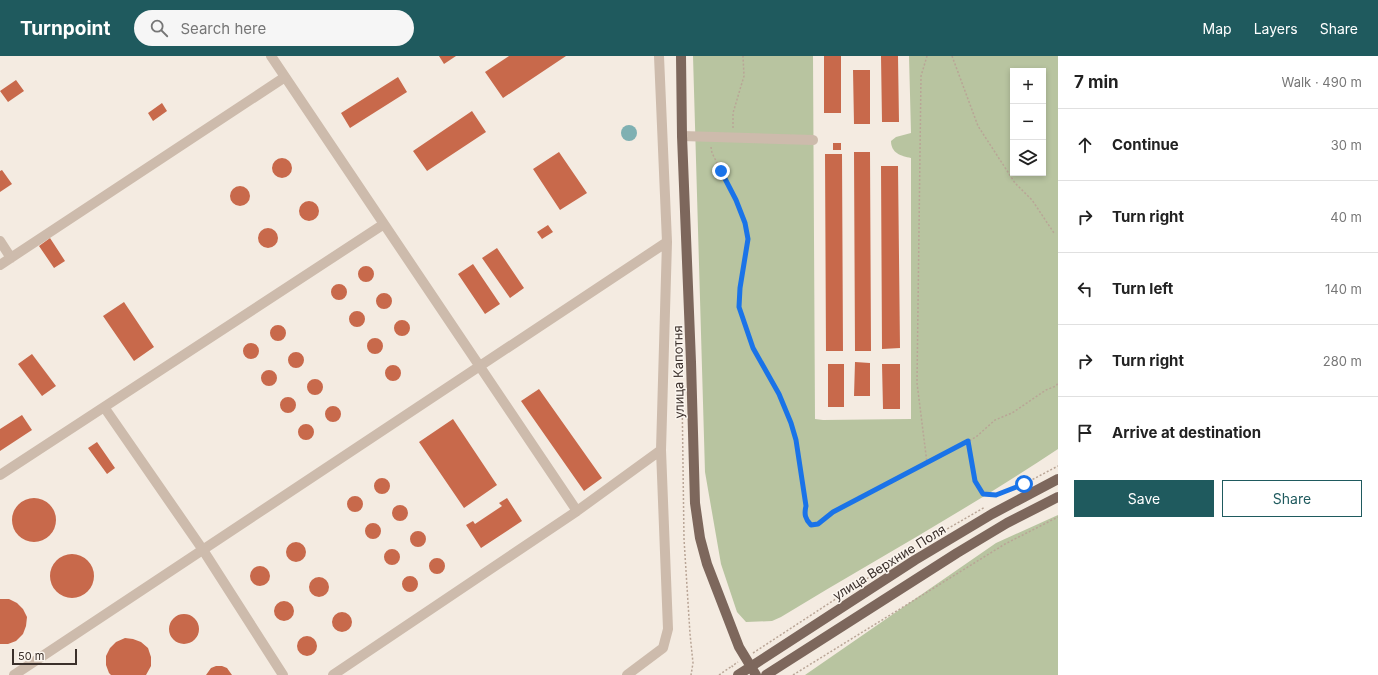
<!DOCTYPE html>
<meta charset="utf-8">
<style>
body{margin:0;font-family:Inter,sans-serif;background:#f6f6f6;color:#222}
.controls{position:absolute;right:12px;top:12px;display:grid;overflow:hidden;border-radius:0px;box-shadow:0 2px 6px #0003}
.controls button{width:36px;height:36px;display:grid;place-items:center;padding:0;border:0;border-bottom:1px solid #e0e0e0;background:#fff;color:#222;font:20px sans-serif}
.scale{position:absolute;left:12px;bottom:10px;width:65px;box-sizing:border-box;padding-left:4px;border:2px solid #3b302b;border-top:0;font-size:11px;line-height:14px;white-space:nowrap;color:#3b302b;-webkit-text-stroke:3px #fbf5ee;paint-order:stroke}
.stop{position:absolute;width:12px;height:12px;margin:-9px;border:3px solid #1a73e8;border-radius:50%;background:#fff}
.stop.end{background:#1a73e8;border-color:#fff;box-shadow:0 1px 4px #0008}
.list{margin:0;padding:0;list-style:none}
h2{display:flex;justify-content:space-between;align-items:center;height:52px;margin:0;padding:0 16px;font-size:17px}
h2 small{font-size:13px;font-weight:400;color:#767676}
.list li{display:grid;grid-template-columns:26px 1fr auto;gap:12px;align-items:center;box-sizing:border-box;height:72px;padding:0 16px;border-top:1px solid #e0e0e0}
.list b{display:block;font-size:15px;white-space:nowrap}
.list em{font-size:13px;font-style:normal;color:#767676}
.actions{display:flex;gap:8px;padding:12px 16px}
.actions a{flex:1;padding:9px 0;border:1px solid #1f5a5e;border-radius:0px;text-align:center;font-size:14px;color:#1f5a5e}
.actions .main{background:#1f5a5e;color:#fff}
.icon{flex:none;width:22px;height:22px;fill:none;stroke:currentColor;stroke-width:2;stroke-linecap:round;stroke-linejoin:round}
.map{position:relative;flex:none;width:1058px;height:619px;overflow:hidden}
header{display:flex;align-items:center;gap:24px;box-sizing:border-box;height:56px;padding:0 20px;background:#1f5a5e;color:#fff}
header strong{font-size:19px}
nav{display:flex;gap:22px;margin-inline-start:auto;font-size:14px}
.search{width:280px;height:36px;background:#f6f6f6;display:flex;align-items:center;gap:10px;box-sizing:border-box;padding:0 14px;border-radius:22px;color:#767676;font-size:15px}
main{display:flex}
aside{flex:1;background:#fff}
.map>svg:first-child{display:block}
.green{fill:#b8c4a0;fill-rule:evenodd}
.water{fill:#7fb0b2}
.building{fill:#c8694b}
.lines{fill:none;stroke-linecap:round;stroke-linejoin:round}
.path{stroke:#b9a596;stroke-width:1.5;stroke-dasharray:2 2;stroke-linecap:butt}
.minor{stroke:#cdbbac;stroke-width:10}
.major{stroke:#7d675c;stroke-width:10}
.route{stroke:#1a73e8;stroke-width:5}
.labels{text-anchor:middle;dominant-baseline:central;stroke-width:3;stroke-linejoin:round;paint-order:stroke}
.street-label{font-size:13px;fill:#3b302b;stroke:#fbf5ee}
</style>
<header>
<strong>Turnpoint</strong>
<div class="search"><svg class="icon" aria-label="search" viewBox="0 0 24 24"><circle cx="10" cy="10" r="6"/><path d="M15 15l6 6"/></svg>Search here</div>
<nav><a>Map</a><a>Layers</a><a>Share</a></nav>
</header>
<main>
<div class="map">
<svg width="1058" height="619" viewBox="0 0 1058 619">
<rect width="100%" height="100%" fill="#f4ebe1"/>
<!-- green -->
<path class="green" d="M693 0H813L815 363 823 364 911 363V102C901 100 891 97 891 85L896 81 911 77 909 0H1058V393C968 453 873 505 781 561L772 565 746 566 737 556 721 508 705 416ZM1013 15H1043V117H1013Z
M1058 459V619H805L996 487Z"/>
<!-- water -->
<path class="water" d="M621 77a8 8 0 1 1 16 0a8 8 0 1 1-16 0Z"/>
<!-- building -->
<path class="building" d="M439 0H456L444 8Z
M509 0H566L503 42 485 16Z
M824 0H841V57H824Z
M881 0H898L899 66H882Z
M853 14H870V68H854Z
M398 21 407 36 350 72 341 57Z
M16 24 24 35 8 46 0 35Z
M162 47 167 55 153 65 148 57Z
M472 55 486 76 427 115 413 95Z
M833 87H841V94H833Z
M559 96 587 137 560 154 533 113Z
M854 96H870L871 295H855Z
M825 98H842L843 295H826Z
M272 112a10 10 0 1 1 20 0a10 10 0 1 1-20 0Z
M881 110H898L900 292 882 293Z
M2 114 12 128 0 136V115Z
M230 140a10 10 0 1 1 20 0a10 10 0 1 1-20 0Z
M299 155a10 10 0 1 1 20 0a10 10 0 1 1-20 0Z
M548 169 553 176 542 183 537 176Z
M258 182a10 10 0 1 1 20 0a10 10 0 1 1-20 0Z
M50 182 65 205 54 212 39 190Z
M497 192 524 232 510 242 482 202Z
M473 208 500 248 485 258 458 218Z
M358 218a8 8 0 1 1 16 0a8 8 0 1 1-16 0Z
M331 236a8 8 0 1 1 16 0a8 8 0 1 1-16 0Z
M376 245a8 8 0 1 1 16 0a8 8 0 1 1-16 0Z
M124 246 154 291 134 305 103 260Z
M349 263a8 8 0 1 1 16 0a8 8 0 1 1-16 0Z
M394 272a8 8 0 1 1 16 0a8 8 0 1 1-16 0Z
M270 277a8 8 0 1 1 16 0a8 8 0 1 1-16 0Z
M367 290a8 8 0 1 1 16 0a8 8 0 1 1-16 0Z
M243 295a8 8 0 1 1 16 0a8 8 0 1 1-16 0Z
M288 304a8 8 0 1 1 16 0a8 8 0 1 1-16 0Z
M32 298 56 330 42 340 18 308Z
M855 306 870 307V340H854Z
M828 308H844V351H828Z
M882 308H900V353H883Z
M385 317a8 8 0 1 1 16 0a8 8 0 1 1-16 0Z
M261 322a8 8 0 1 1 16 0a8 8 0 1 1-16 0Z
M307 331a8 8 0 1 1 16 0a8 8 0 1 1-16 0Z
M539 333 602 422 584 435 521 345Z
M280 349a8 8 0 1 1 16 0a8 8 0 1 1-16 0Z
M325 358a8 8 0 1 1 16 0a8 8 0 1 1-16 0Z
M22 359 32 374 0 395V373Z
M453 363 497 429 464 452 419 386Z
M298 376a8 8 0 1 1 16 0a8 8 0 1 1-16 0Z
M97 386 115 412 107 418 88 392Z
M374 430a8 8 0 1 1 16 0a8 8 0 1 1-16 0Z
M347 448a8 8 0 1 1 16 0a8 8 0 1 1-16 0Z
M12 464a22 22 0 1 1 44 0a22 22 0 1 1-44 0Z
M507 442 522 465 481 492 466 469 473 465 475 468 502 450 499 447Z
M392 457a8 8 0 1 1 16 0a8 8 0 1 1-16 0Z
M365 475a8 8 0 1 1 16 0a8 8 0 1 1-16 0Z
M410 483a8 8 0 1 1 16 0a8 8 0 1 1-16 0Z
M286 496a10 10 0 1 1 20 0a10 10 0 1 1-20 0Z
M384 501a8 8 0 1 1 16 0a8 8 0 1 1-16 0Z
M50 520a22 22 0 1 1 44 0a22 22 0 1 1-44 0Z
M429 510a8 8 0 1 1 16 0a8 8 0 1 1-16 0Z
M250 520a10 10 0 1 1 20 0a10 10 0 1 1-20 0Z
M402 528a8 8 0 1 1 16 0a8 8 0 1 1-16 0Z
M309 531a10 10 0 1 1 20 0a10 10 0 1 1-20 0Z
M0 543H9L17 547 23 553 27 561 26 570 23 578 16 585 8 588H0Z
M274 555a10 10 0 1 1 20 0a10 10 0 1 1-20 0Z
M332 566a10 10 0 1 1 20 0a10 10 0 1 1-20 0Z
M169 573a15 15 0 1 1 30 0a15 15 0 1 1-30 0Z
M297 590a10 10 0 1 1 20 0a10 10 0 1 1-20 0Z
M125 582 133 583 141 586 148 592 151 601V610L146 619H111L109 617 106 609V600L110 592 116 586Z
M216 610H222L227 612 232 619H206L211 612Z"/>
<g class="lines">
<!-- path -->
<path class="path" d="M952 0 978 70 1015 127 1032 144 1054 177
M733 72V57L744 20 743 0
M711 91 712 97 736 144 745 167 747 183 740 232 739 251 753 292 761 308 779 338 791 367 796 384 806 449C804 458 805 463 811 469L818 468 833 456 927 407 917 327 921 20 927 0
M682 334 684 483 690 578 693 607 691 619
M968 385 975 425 983 437 996 439 1024 428 1058 410
M927 407 976 381 995 364 1012 357 1046 334 1056 330 1058 327
M930 483 985 451
M753 597 897 503
M733 611 732 610 738 606
M719 619 732 610
M793 619 1005 488 1058 461"/>
<!-- minor -->
<path class="minor" d="M271 0 577 455
M659 0 667 186
M682 80 813 84
M0 185 11 202
M0 209 285 21
M104 351 203 494 283 619
M0 419 384 168
M14 619 667 186 661 394 668 573 663 592 627 619
M333 619 577 455 661 394"/>
<!-- major -->
<path class="major" d="M681 0 682 80 691 306 695 447 700 482 707 508 739 591 756 619
M738 619 915 504 992 458 1058 423
M766 619 957 497 1007 467 1058 441"/>
</g>
<g class="lines">
<!-- route -->
<path class="route" d="M721 115 736 144 745 167 748 183 740 232 739 251 753 292 779 338 791 367 796 384 806 450C804 458 805 463 811 469L818 468 833 456 968 385 975 425 983 438 996 439 1024 428"/>
</g>
<g class="labels">
<!-- street labels -->
<g class="street-label">
<text transform="translate(678 316) rotate(-91)">улица Капотня</text>
<text transform="translate(889 506) rotate(-32)">улица Верхние Поля</text>
</g>
</g>
</svg>
<div class="controls">
<button>+</button>
<button>−</button>
<button><svg class="icon" aria-label="layers" viewBox="0 0 24 24"><path d="M12 4l9 5-9 5-9-5zM3 14l9 5 9-5"/></svg></button>
</div>
<div class="scale">50 m</div>
<div class="stop" style="left:1024px;top:428px"></div>
<div class="stop end" style="left:721px;top:115px"></div>
</div>
<aside>
<h2>7 min<small>Walk · 490 m</small></h2>
<ul class="list">
<li><svg class="icon" aria-label="ahead" viewBox="0 0 24 24"><path d="M12 20V5M6 11l6-6 6 6"/></svg><div><b>Continue</b></div><em>30 m</em></li>
<li><svg class="icon" aria-label="right" viewBox="0 0 24 24"><path d="M7 20v-9h11M14 6l5 5-5 5"/></svg><div><b>Turn right</b></div><em>40 m</em></li>
<li><svg class="icon" aria-label="left" viewBox="0 0 24 24"><path d="M17 20v-9H6M10 6l-5 5 5 5"/></svg><div><b>Turn left</b></div><em>140 m</em></li>
<li><svg class="icon" aria-label="right" viewBox="0 0 24 24"><path d="M7 20v-9h11M14 6l5 5-5 5"/></svg><div><b>Turn right</b></div><em>280 m</em></li>
<li><svg class="icon" aria-label="arrive" viewBox="0 0 24 24"><path d="M6 21V4h12l-3 4 3 4H6"/></svg><div><b>Arrive at destination</b></div></li>
</ul>
<div class="actions"><a class="main">Save</a><a>Share</a></div>
</aside>
</main>
